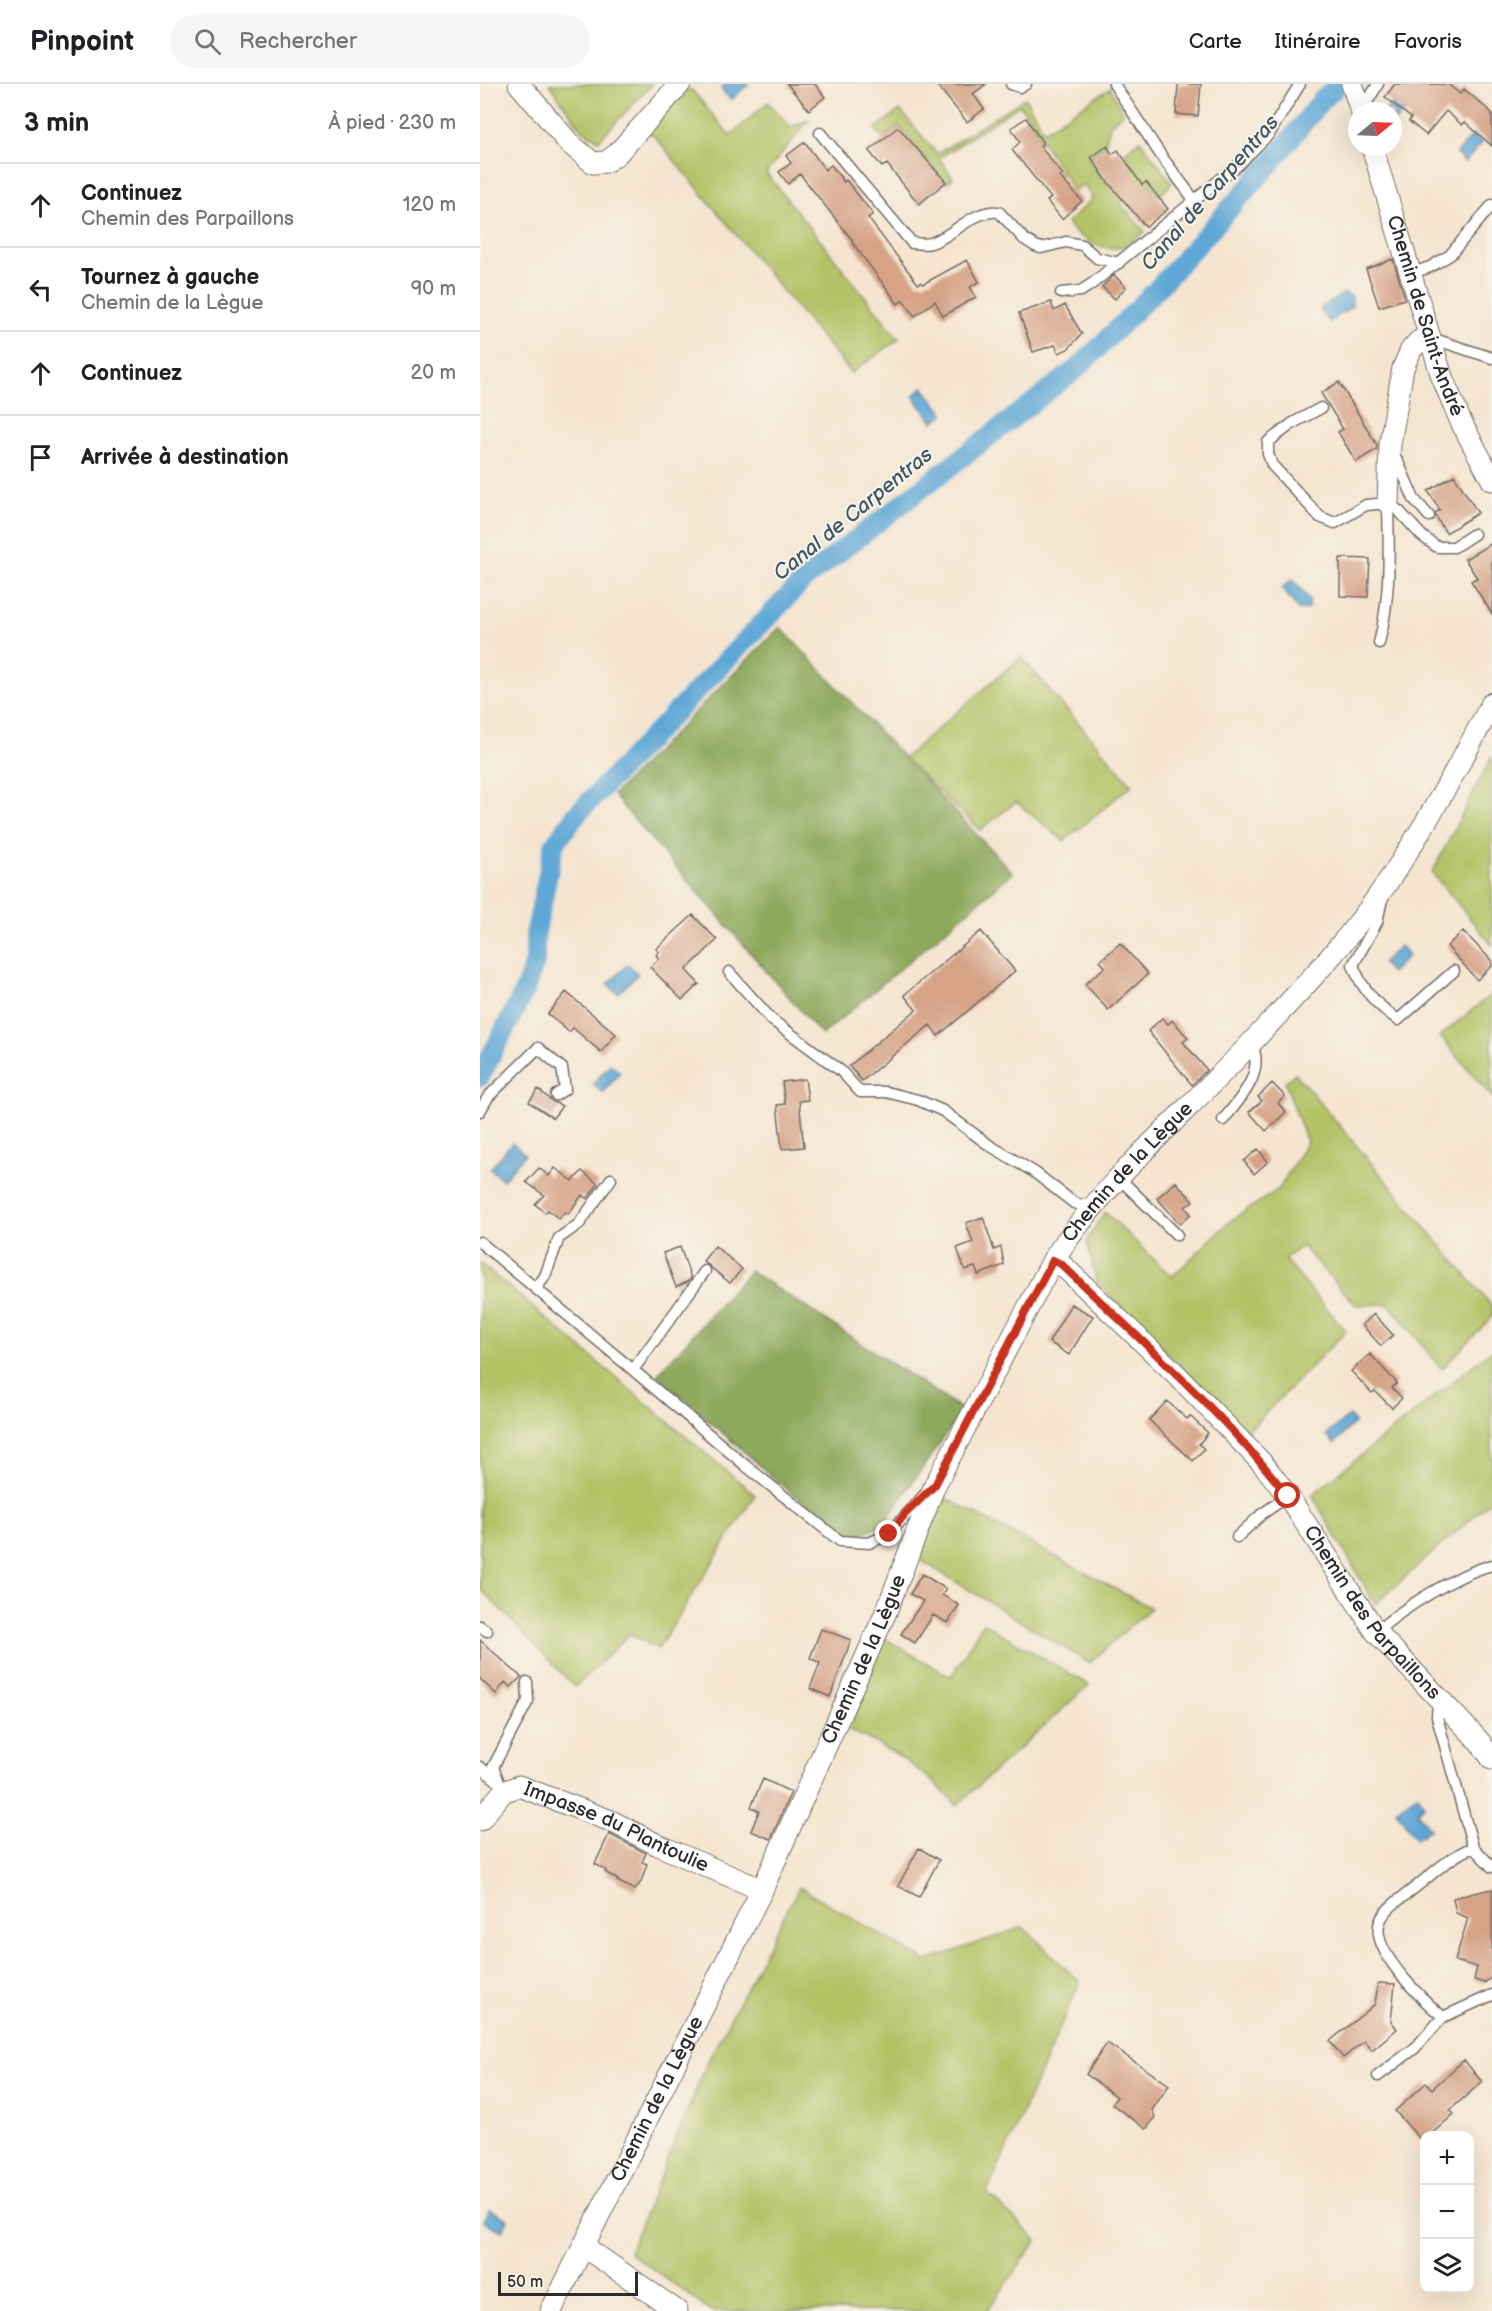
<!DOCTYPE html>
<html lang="fr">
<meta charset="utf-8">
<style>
body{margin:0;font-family:"Balsamiq Sans",sans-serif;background:#f6f6f6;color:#202124}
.controls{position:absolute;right:18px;bottom:18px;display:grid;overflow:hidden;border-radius:12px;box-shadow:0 6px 24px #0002}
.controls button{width:54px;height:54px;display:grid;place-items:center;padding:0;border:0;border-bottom:2px solid #e0e0e0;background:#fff;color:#202124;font:30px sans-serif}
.compass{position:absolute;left:868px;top:18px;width:54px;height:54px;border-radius:50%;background:#fff;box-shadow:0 6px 24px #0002;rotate:71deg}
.scale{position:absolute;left:18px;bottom:15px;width:140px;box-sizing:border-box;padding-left:6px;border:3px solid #2b2b2b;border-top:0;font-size:16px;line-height:21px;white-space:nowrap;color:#2b2b2b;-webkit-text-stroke:4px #f7f3e8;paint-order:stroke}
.stop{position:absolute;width:18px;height:18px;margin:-14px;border:4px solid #c8321e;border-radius:50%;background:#fff}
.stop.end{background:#c8321e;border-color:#fff;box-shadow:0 2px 6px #0008}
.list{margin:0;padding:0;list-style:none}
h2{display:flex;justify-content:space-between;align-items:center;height:78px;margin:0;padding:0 24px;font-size:26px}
h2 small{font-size:20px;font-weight:400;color:#757577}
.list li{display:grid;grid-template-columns:39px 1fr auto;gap:18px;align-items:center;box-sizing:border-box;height:84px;padding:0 24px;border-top:2px solid #e0e0e0}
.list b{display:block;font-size:22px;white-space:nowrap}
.list p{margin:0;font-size:20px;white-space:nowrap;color:#757577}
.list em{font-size:20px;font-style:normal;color:#757577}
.icon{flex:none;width:33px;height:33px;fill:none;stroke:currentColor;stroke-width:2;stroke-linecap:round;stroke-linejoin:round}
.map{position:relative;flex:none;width:1012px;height:2227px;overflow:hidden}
header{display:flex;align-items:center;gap:36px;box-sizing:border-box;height:84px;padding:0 30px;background:#fff;border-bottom:2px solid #e0e0e0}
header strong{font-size:28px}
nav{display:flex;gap:33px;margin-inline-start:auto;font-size:21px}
.search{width:420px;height:54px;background:#f6f6f6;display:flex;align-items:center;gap:15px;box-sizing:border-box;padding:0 21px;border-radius:33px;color:#757577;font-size:22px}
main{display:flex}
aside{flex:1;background:#fff}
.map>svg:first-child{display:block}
.green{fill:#b2c366;stroke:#6e7748;stroke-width:1.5}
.forest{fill:#8da95b;stroke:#5c6a43;stroke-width:1.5}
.water{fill:#5fa7d6;stroke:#456980;stroke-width:1.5}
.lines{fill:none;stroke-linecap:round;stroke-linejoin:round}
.canal{stroke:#5fa7d6;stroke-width:20}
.building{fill:#d6a387}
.lane-casing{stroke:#726c65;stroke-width:13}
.street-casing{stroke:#726c65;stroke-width:23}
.lane{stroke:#fff;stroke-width:10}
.street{stroke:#fff;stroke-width:21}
.route{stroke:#c8321e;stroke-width:8}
.labels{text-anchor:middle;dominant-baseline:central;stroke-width:4.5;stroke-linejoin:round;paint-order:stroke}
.street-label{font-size:20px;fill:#2b2b2b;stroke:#f7f3e8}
.water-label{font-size:21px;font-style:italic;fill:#3d5667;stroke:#f7f3e8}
</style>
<header>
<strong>Pinpoint</strong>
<div class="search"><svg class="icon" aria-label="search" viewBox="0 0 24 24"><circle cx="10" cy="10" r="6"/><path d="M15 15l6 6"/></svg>Rechercher</div>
<nav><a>Carte</a><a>Itinéraire</a><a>Favoris</a></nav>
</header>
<main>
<aside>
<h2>3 min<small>À pied · 230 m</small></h2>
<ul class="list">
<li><svg class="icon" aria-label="ahead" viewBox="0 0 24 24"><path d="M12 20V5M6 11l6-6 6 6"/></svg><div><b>Continuez</b><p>Chemin des Parpaillons</p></div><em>120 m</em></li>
<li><svg class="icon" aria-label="left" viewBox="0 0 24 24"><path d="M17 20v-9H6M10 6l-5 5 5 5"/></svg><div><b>Tournez à gauche</b><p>Chemin de la Lègue</p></div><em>90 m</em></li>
<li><svg class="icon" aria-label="ahead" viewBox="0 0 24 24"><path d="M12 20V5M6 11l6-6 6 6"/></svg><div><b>Continuez</b></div><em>20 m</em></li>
<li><svg class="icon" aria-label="arrive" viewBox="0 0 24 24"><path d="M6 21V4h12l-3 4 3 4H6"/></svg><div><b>Arrivée à destination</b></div></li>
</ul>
</aside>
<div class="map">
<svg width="1012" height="2227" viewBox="0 0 1012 2227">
<rect width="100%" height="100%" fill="#f7f3e8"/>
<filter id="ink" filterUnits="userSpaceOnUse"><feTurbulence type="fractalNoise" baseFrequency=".0167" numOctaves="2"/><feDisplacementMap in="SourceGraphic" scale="12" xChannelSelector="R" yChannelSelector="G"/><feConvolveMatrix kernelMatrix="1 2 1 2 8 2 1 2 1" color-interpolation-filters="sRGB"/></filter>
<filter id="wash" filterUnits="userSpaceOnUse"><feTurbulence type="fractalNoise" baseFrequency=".008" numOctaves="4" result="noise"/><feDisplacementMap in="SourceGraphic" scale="24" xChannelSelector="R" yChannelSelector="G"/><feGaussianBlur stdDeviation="1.35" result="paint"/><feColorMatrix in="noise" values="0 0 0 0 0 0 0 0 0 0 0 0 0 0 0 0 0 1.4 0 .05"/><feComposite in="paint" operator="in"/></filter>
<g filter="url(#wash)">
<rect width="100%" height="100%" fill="#f5e5d0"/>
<!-- green -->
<path class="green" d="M69 0H172L119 56 102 46Z
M630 4 643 29 630 41 625 61 608 73 626 100 652 82 644 69 660 56 692 99 680 112 668 99 641 120 665 148C658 152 649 160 641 163 622 168 597 153 587 139L612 115 604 100 594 107 540 21 459 74 473 94 466 99 419 42 403 54 395 45 420 26 457 70 545 14 564 47Z
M203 5 212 6 250 52 288 18 311 43 329 36 286 89 419 255 371 289 175 53 166 46Z
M541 573 652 701 584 757 536 718 500 746 424 674Z
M1012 672V861L952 789Z
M1012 910V1013L960 952Z
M815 989 1012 1222V1233L962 1285 909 1220 876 1221 822 1162 804 1175 866 1247 766 1349 616 1197 607 1156 625 1128 692 1193 750 1137 799 1105 827 1058 805 998Z
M0 1179 275 1411 178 1565 150 1550 95 1603 0 1504Z
M1012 1266V1416L895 1520 832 1411Z
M462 1412 671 1524 609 1579 437 1474Z
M503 1539 609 1601 477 1721C444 1686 413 1666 369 1646L404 1554 471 1593Z
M319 1803 446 1877 543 1843 600 1898 507 2109 557 2156 507 2227H231L149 2168 228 1977Z"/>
<!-- forest -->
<path class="forest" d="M300 543 533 789 342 951 133 711Z
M270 1187 483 1326 402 1442 369 1454 305 1404 177 1291Z"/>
<!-- water -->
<path class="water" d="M246 0H269L251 16 241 5Z
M919 12 930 21 913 40V27H906Z
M993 51 1002 59 985 78 976 70Z
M864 209 872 213V222L849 238 840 225Z
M443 303 464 330 453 338 433 312Z
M813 495 830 517 828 525 819 526 802 504Z
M920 862 929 871 911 889 902 879Z
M148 880 158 890 138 910 128 900Z
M130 980 140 988 123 1009 113 1000Z
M32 1059 45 1070 23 1096 10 1085Z
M869 1332 875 1338 854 1360 846 1351Z
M938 1710 944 1721 937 1727 950 1745 936 1755 916 1726Z
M9 2125 28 2135 22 2147 3 2137Z"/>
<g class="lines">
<!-- canal -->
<path class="canal" d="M0 993 43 910 55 878V852L74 761 95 732 326 494 599 283 677 205 791 79 842 16 860 0"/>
</g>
<g id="blocks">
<!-- building -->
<path class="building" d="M307 0H335L345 13 329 26Z
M456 0H506L493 10 504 25 487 38Z
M698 0H721L718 32 696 30Z
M915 0H968L980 10 984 5 1012 29V62L985 38 982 41 966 27 946 51 929 37 931 34 905 13Z
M546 34 563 59 560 62 583 91 580 93 602 117 582 135 567 117 571 114 532 66 540 58 531 44Z
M418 43 466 98 439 120 407 80 402 83 389 67Z
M325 58 345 86 351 81 364 98 366 96 393 130 388 134 438 200 441 198 443 200 487 176 499 198 490 203 496 213 463 232 455 217 435 232 423 216 418 220 372 158 373 157 320 90 308 100 299 88 311 79 306 72Z
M627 62 632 70 638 66 662 101 666 98 688 125 666 143 627 97 611 73Z
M913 175 925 215 899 223 886 185Z
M634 191 646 203 635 215 622 203Z
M571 218 574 227 585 221 602 250 588 265 579 269 575 261 553 268 539 229Z
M859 298 897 361V365L876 378 858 348 863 345 841 309Z
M974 391 998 429 966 449 956 433 955 429 960 426 948 407Z
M1012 459V530L991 497 997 494 985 475Z
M860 474 890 475 888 513 860 512Z
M213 831 237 856 206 886 219 900 202 916 170 883 179 875 176 871 179 868 176 865Z
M501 847 535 887 458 952 450 941 382 997 369 982 436 926 424 911Z
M983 847 1012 877V882L997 896 967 862Z
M640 859 668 890 628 926 605 900 625 883 620 877Z
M86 908 136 950 121 968 93 944 89 948 68 930Z
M682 934 688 940 692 936 702 947 708 954 703 958 727 986 712 1001 668 947Z
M325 995 328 1016 319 1017 324 1063 302 1065 297 1021 305 1020 302 998Z
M792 999 805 1012 798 1019 806 1028 786 1047 769 1028 782 1017 778 1013Z
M58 1005 72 1017 82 1022 73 1034 49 1018Z
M778 1065 788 1078 774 1090 764 1077Z
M59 1084 69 1092 75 1084 93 1097 102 1087 118 1100 107 1115 102 1111 88 1130 85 1128 79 1135 68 1126 65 1129 55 1120 64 1111 46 1098Z
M696 1098 713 1117 705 1123 711 1130 700 1140 677 1114Z
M503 1133 514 1166 521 1163 524 1181 498 1191 495 1183 485 1186 477 1164 493 1158 486 1139Z
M235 1162 262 1185 250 1199 223 1177Z
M200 1163 211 1194 207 1198 196 1203 183 1169Z
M591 1220 613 1232 589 1271 569 1258Z
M894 1230 913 1251 901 1262 882 1241Z
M890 1270 917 1299 912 1304 922 1314 912 1324 895 1307 892 1309 871 1287Z
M687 1317 707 1335 710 1332 728 1349 719 1360 724 1365 713 1377 669 1336Z
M442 1490 466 1505 462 1511 479 1521 468 1539 453 1531 435 1559 421 1550 443 1517 430 1510Z
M341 1545 371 1556 350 1613 330 1604 340 1579 330 1574Z
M0 1556 41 1593 31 1603 25 1598 16 1610 0 1595Z
M283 1695 311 1708 291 1755 271 1747 279 1727 271 1723Z
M129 1750 166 1769 162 1778 167 1780 161 1798 155 1806 137 1797 138 1796 125 1788 126 1786 115 1780Z
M439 1764 459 1776 439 1813 418 1802Z
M1012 1805V1893L1004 1899 994 1896 997 1883 975 1877 988 1834 976 1829 973 1814Z
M898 1899 915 1900 911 1937 917 1945 892 1966 884 1957 863 1974 850 1957 895 1920Z
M627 1959 689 2001 672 2026 675 2033 666 2045 632 2020 637 2013 606 1990Z
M984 1976 1002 1998 970 2026 974 2030 949 2052H945L942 2057 915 2027 946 1999 952 2005Z"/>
</g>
</g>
<g filter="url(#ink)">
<use href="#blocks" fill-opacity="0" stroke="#726c65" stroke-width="1.5"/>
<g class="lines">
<!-- lane casing -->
<g class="lane-casing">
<path id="lane" d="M531 0 540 3 546 0
M634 0 682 73 715 117
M882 27 898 0
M340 49 432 159C438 159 446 161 451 159 474 152 493 125 519 128L544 155 555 162 561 164 586 158 602 161 617 174 639 179
M929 190 950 183 970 171 1012 121
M581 209 601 207 613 199 758 81 789 50 820 0
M948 253 1012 274
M841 324 813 339 788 358V370L792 381 840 433 855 439 886 421 908 419 919 427 942 452 957 463H974L994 450
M912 371 918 378 934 415 949 432
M899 559C911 511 909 468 908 419
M902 815 897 838 873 881C882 906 897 921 918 936L974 887
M249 888 292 936 361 987 380 1008H406L438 1016 463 1027 509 1061 554 1088 594 1119 612 1123
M0 1027 8 1013 58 964 82 984 85 1005 76 1011
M743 1036C761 1014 786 988 771 959
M639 1094 697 1151
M0 1158 153 1286
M225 1187 153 1286 266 1382 360 1457 389 1459 409 1450 446 1409
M56 1205 65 1192 79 1154 99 1140 131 1095
M757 1453 782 1430 808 1412
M0 1542 7 1547
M896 1548C923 1524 977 1490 1012 1481
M958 1615 957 1633 993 1763
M0 1683 19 1698
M23 1708 13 1683 48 1617 47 1598
M1012 1783 993 1763C972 1772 955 1787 937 1802 925 1812 902 1825 899 1841 893 1869 943 1916 963 1933L1012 1911
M898 1992 935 1964 963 1933"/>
</g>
<!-- street casing -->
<g class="street-casing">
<g id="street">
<path d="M39 0 89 59 113 79 126 78 137 70 200 0"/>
<path d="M872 0 881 27"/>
<path id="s1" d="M892 63 962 293 981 338 1012 396"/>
<path d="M908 419 910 360 923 284 931 266 939 257 948 253"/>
<path id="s2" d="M573 1176 581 1180 695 1289 783 1380 808 1412 896 1548 1000 1658 1012 1675"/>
<path id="s3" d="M0 1736 23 1708 39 1702 131 1737 178 1761 282 1806"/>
<path d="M103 2162 197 2227"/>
<path id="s4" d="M71 2227 282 1806 406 1528 455 1401 573 1176C627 1094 705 1030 772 958 819 908 869 857 907 799 946 742 980 680 1012 619"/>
</g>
</g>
<!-- lane -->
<use href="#lane" class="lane"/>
<!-- street -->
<use href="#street" class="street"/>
</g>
</g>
<g class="lines" filter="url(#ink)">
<!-- route -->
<path class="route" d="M409 1450 426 1429 455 1401 573 1176 581 1180C659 1255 742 1327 808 1412"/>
</g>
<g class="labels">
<!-- street labels -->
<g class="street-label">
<text stroke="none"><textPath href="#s1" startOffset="177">Chemin de Saint-André</textPath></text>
<text stroke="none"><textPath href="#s4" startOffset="1281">Chemin de la Lègue</textPath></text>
<text stroke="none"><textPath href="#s2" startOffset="478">Chemin des Parpaillons</textPath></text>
<text stroke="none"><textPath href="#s4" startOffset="723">Chemin de la Lègue</textPath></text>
<text stroke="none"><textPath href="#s3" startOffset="159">Impasse du Plantoulie</textPath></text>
<text stroke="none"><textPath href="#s4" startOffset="237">Chemin de la Lègue</textPath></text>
</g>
<!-- water labels -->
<g class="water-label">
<text transform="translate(730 109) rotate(-49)">Canal de Carpentras</text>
<text transform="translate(373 430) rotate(-39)">Canal de Carpentras</text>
</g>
</g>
</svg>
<div class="controls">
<button>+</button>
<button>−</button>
<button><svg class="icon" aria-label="layers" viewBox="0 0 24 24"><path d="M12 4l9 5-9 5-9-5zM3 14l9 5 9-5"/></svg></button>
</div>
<svg class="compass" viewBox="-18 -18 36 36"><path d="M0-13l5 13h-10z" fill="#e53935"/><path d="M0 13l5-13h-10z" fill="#757577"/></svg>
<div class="scale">50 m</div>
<div class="stop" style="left:808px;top:1412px"></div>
<div class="stop end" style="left:409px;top:1450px"></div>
</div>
</main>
